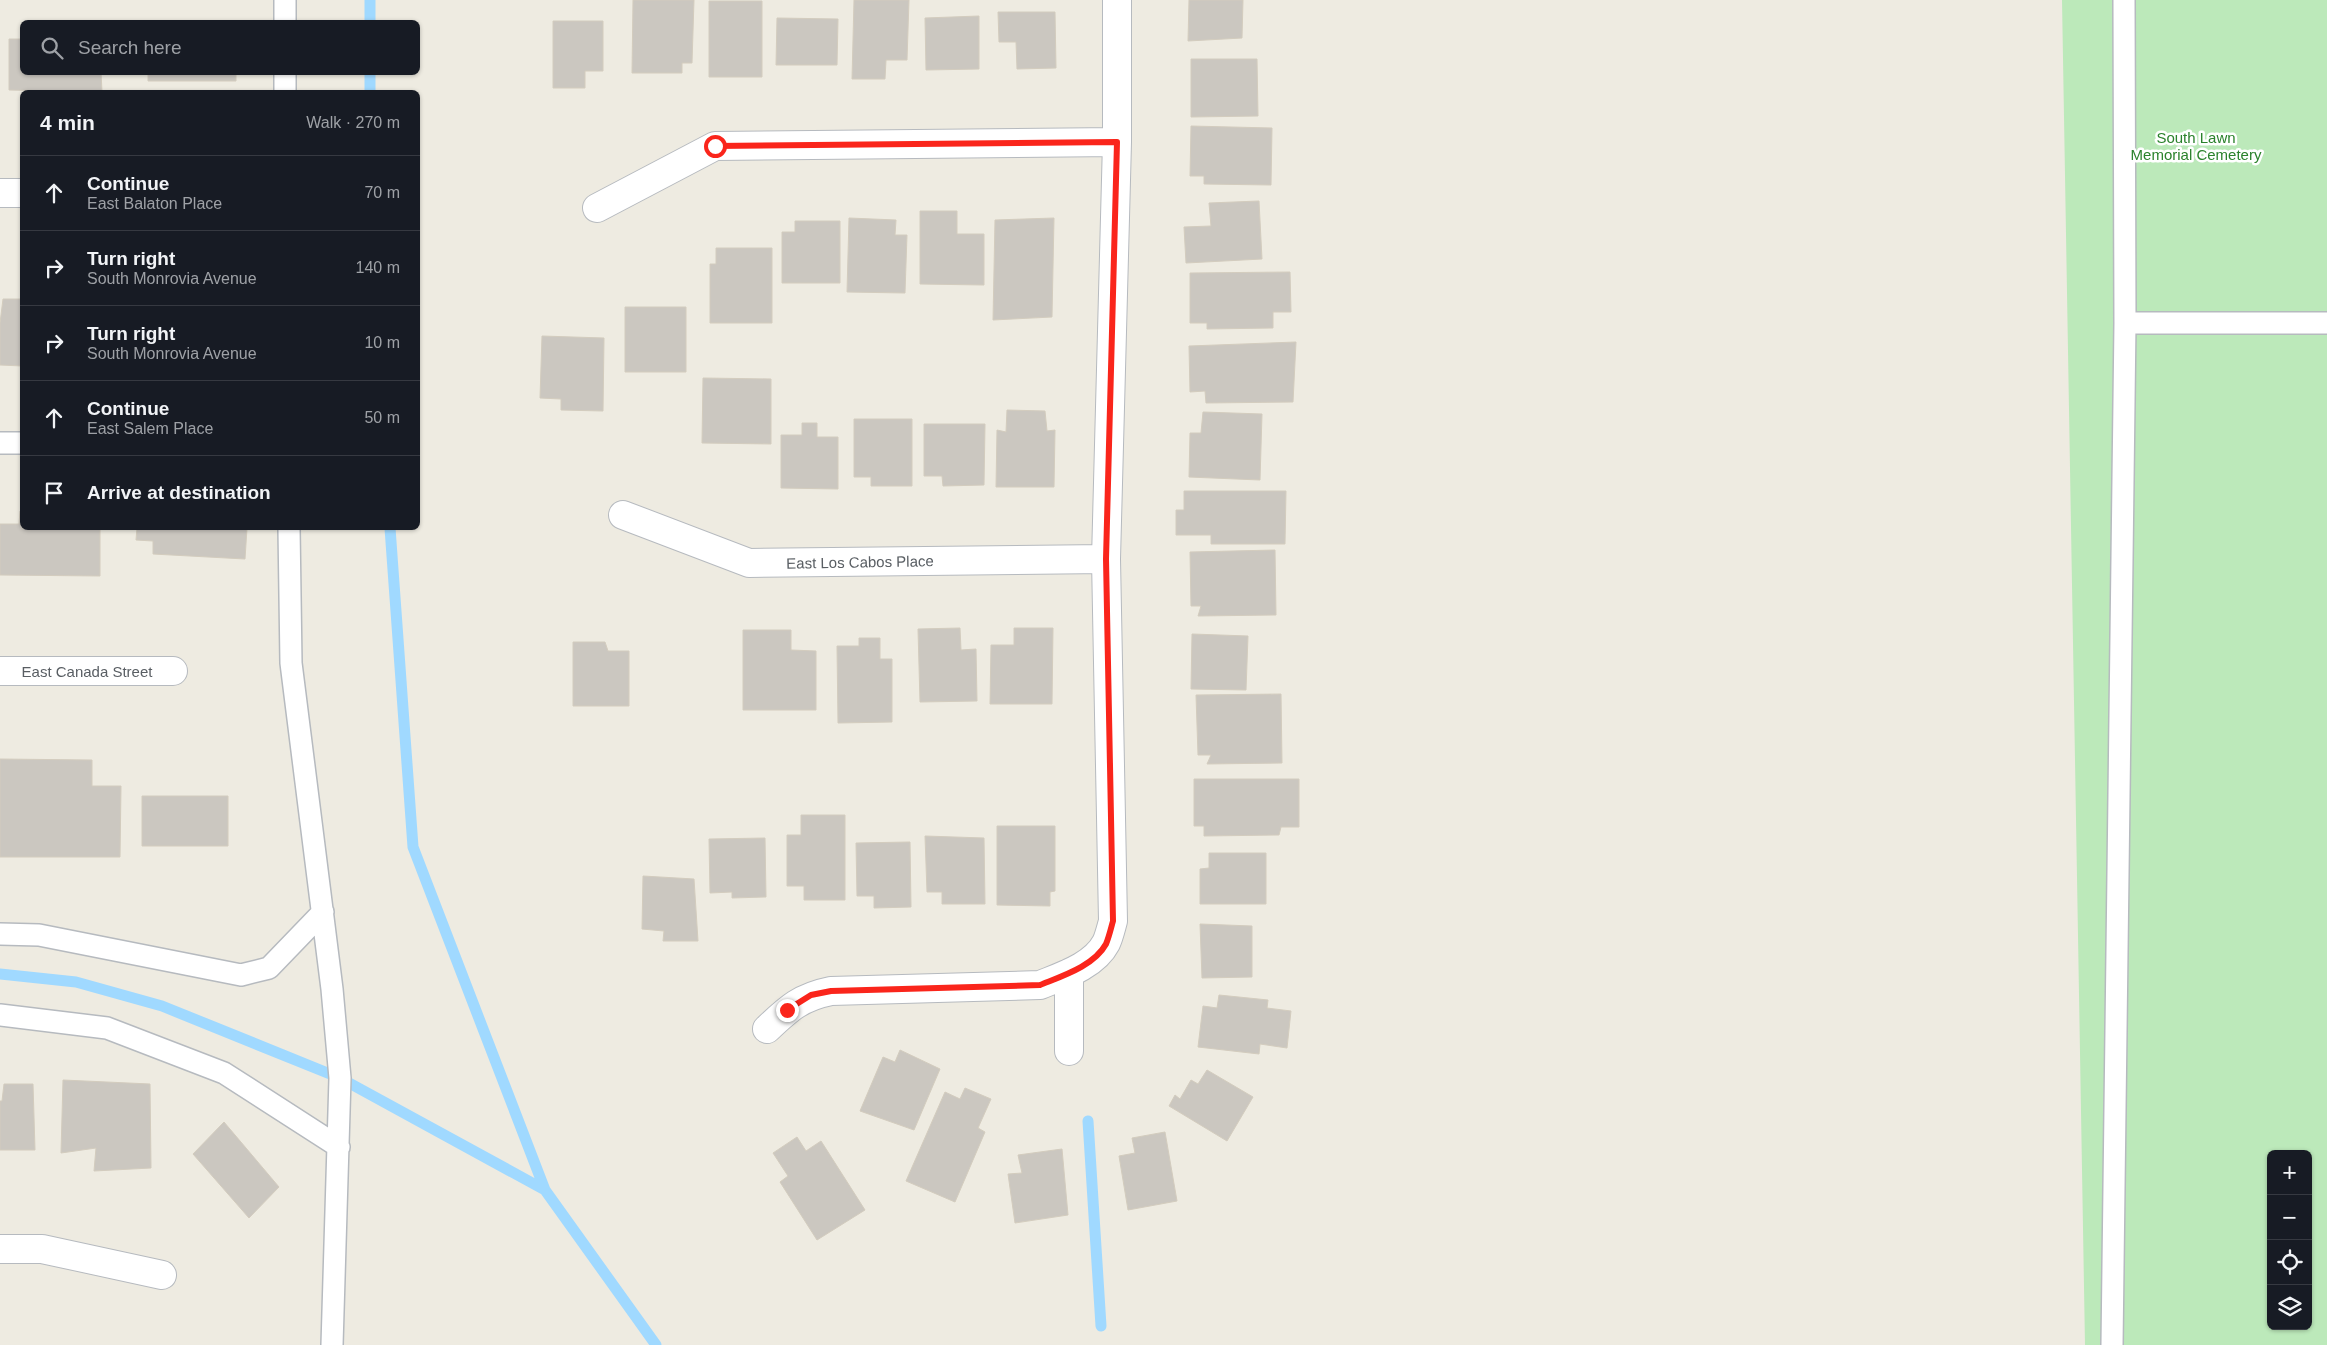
<!DOCTYPE html>
<meta charset="utf-8">
<style>
body{margin:0;font-family:Helvetica,sans-serif;background:#20242c;color:#f1f3f6}
.controls{position:absolute;right:15px;bottom:15px;display:grid;overflow:hidden;border-radius:8px;box-shadow:0 1px 4px #0004}
.controls button{width:45px;height:45px;display:grid;place-items:center;padding:0;border:0;border-bottom:1px solid #363941;background:#171b24;color:#f1f3f6;font:25px sans-serif}
.stop{position:absolute;width:15px;height:15px;margin:-11px;border:4px solid #fa251b;border-radius:50%;background:#fff}
.stop.end{background:#fa251b;border-color:#fff;box-shadow:0 1px 5px #0008}
.list{margin:0;padding:0;list-style:none}
h2{display:flex;justify-content:space-between;align-items:center;height:65px;margin:0;padding:0 20px;font-size:21px}
h2 small{font-size:16px;font-weight:400;color:#9ea1a6}
.list li{display:grid;grid-template-columns:32px 1fr auto;gap:15px;align-items:center;box-sizing:border-box;height:75px;padding:0 20px;border-top:1px solid #363941}
.list b{display:block;font-size:19px;white-space:nowrap}
.list p{margin:0;font-size:16px;white-space:nowrap;color:#9ea1a6}
.list em{font-size:16px;font-style:normal;color:#9ea1a6}
.icon{flex:none;width:28px;height:28px;fill:none;stroke:currentColor;stroke-width:2;stroke-linecap:round;stroke-linejoin:round}
.map{position:relative;flex:none;width:2327px;height:1345px;overflow:hidden}
.search{position:absolute;background:#171b24;box-shadow:0 1px 4px #0004;left:20px;top:20px;width:400px;height:55px;display:flex;align-items:center;gap:12px;box-sizing:border-box;padding:0 18px;border-radius:8px;color:#9ea1a6;font-size:19px}
.panel{position:absolute;background:#171b24;box-shadow:0 1px 4px #0004;left:20px;top:90px;width:400px;height:440px;border-radius:8px}
.map>svg:first-child{display:block}
.green{fill:#bce9ba;fill-rule:evenodd}
.lines{fill:none;stroke-linecap:round;stroke-linejoin:round}
.stream{stroke:#a0d9ff;stroke-width:11}
.building{fill:#cbc7c0;stroke:#d3ccbe}
.service-casing{stroke:#b6babf;stroke-width:24}
.minor-casing{stroke:#b6babf;stroke-width:30}
.service{stroke:#fff;stroke-width:21}
.minor{stroke:#fff;stroke-width:28}
.route{stroke:#fa251b;stroke-width:6}
.labels{text-anchor:middle;dominant-baseline:central;stroke-width:5;stroke-linejoin:round;paint-order:stroke}
.park-label{font-size:15px;fill:#2b822c;stroke:#fff}
.street-label{font-size:15px;fill:#595e63;stroke:#fff}
</style>
<div class="map">
<svg width="2327" height="1345" viewBox="0 0 2327 1345">
<rect width="100%" height="100%" fill="#eeebe1"/>
<!-- green -->
<path class="green" d="M2062 0H2327V1345H2085ZM2271 1154H2308V1326H2271Z"/>
<g class="lines">
<!-- stream -->
<path class="stream" d="M370 0V22
M370 72V92
M390 528 413 847 545 1190 656 1345
M0 974 76 982 162 1006 340 1078 545 1190
M1088 1121 1101 1326"/>
</g>
<!-- building -->
<path class="building" d="M633 0H694L692 63H682V73H632Z
M854 0H909L907 60H886L885 79H852Z
M1189 0H1243L1242 38 1188 41Z
M709 1H762V77H709Z
M998 12H1055L1056 68 1017 69 1016 42H999Z
M979 16V69L926 70 925 18Z
M777 18 838 19 837 65H776Z
M553 21H603V71H585V88H553Z
M9 39H22V72H101L102 92 9 90Z
M1191 59H1257L1258 116 1191 117Z
M148 72H236V81H148Z
M1191 126 1272 128 1271 185 1204 184V176H1190Z
M1259 201 1262 259 1186 263 1184 227 1211 226 1209 203Z
M920 211H957V234H984V285L920 284Z
M849 218 896 220 895 235H907L905 293 847 292Z
M1054 218 1052 317 993 320 995 220Z
M795 221H840V283H782V232H795Z
M716 248H772V323H710V264H716Z
M1290 272 1291 312H1273V328L1207 329V323H1190V273Z
M3 299H22V366L0 365V323Z
M625 307H686V372H625Z
M542 336 604 338 603 411 561 410V399L540 398Z
M1296 342 1293 402 1206 403 1205 391 1190 392 1189 346Z
M703 378 771 379V444L702 443Z
M1007 410 1045 411 1047 431 1055 430 1054 487H996L997 430 1006 432Z
M1203 412 1262 414 1260 480 1189 477 1190 433H1201Z
M854 419H912V486H871V477H854Z
M802 423H817V437H838V489L781 488V435H802Z
M924 424H985L984 485 943 486 942 476H924Z
M1184 491H1286L1285 544H1211V535H1176V510H1184Z
M20 511H22V528H100V576L0 575V524H19Z
M137 528H247L245 559 153 554V541L136 540Z
M1275 550 1276 615 1198 616 1201 606H1191L1190 552Z
M960 628 961 650 976 649 977 701 920 702 918 629Z
M1014 628H1053L1052 704H990L991 645H1014Z
M743 630H791V650L816 651V710H743Z
M1192 634 1248 636 1246 690 1191 689Z
M859 638H880V659H892V722L838 723 837 646H859Z
M573 642H605L608 651H629V706H573Z
M1281 694 1282 763 1207 764 1211 755H1198L1196 695Z
M0 759 92 760V786H121L120 857H0Z
M1194 779H1299V827H1281L1279 835 1204 836V826H1194Z
M142 796H228V846H142Z
M801 815H845V900H804V886H787V835H801Z
M997 826H1055V891L1050 892V906L997 905Z
M925 836 984 838 985 904H942V892H927Z
M765 838 766 897 732 898V892L710 893 709 839Z
M910 842 911 907 874 908V896H857L856 843Z
M1209 853H1266V904H1200V869L1209 868Z
M643 876 694 879 698 941H663L664 931 642 929Z
M1200 924 1252 926V977L1202 978Z
M1219 995 1268 1000 1267 1008 1291 1011 1287 1048 1260 1044 1259 1054 1198 1047 1203 1006 1217 1008Z
M900 1050 940 1069 914 1130 860 1111 883 1057 895 1062Z
M1207 1070 1253 1097 1227 1141 1169 1106 1175 1095 1180 1099 1191 1080 1198 1084Z
M63 1080 150 1084 151 1168 94 1171 96 1148 61 1153Z
M4 1084H33L35 1150H0V1101H2Z
M965 1088 991 1099 978 1128 985 1132 955 1202 906 1181 945 1092 960 1099Z
M224 1122 279 1187 249 1218 193 1154Z
M1165 1132 1177 1201 1128 1210 1119 1156 1135 1153 1132 1138Z
M797 1137 806 1151 821 1141 865 1210 817 1240 780 1182 788 1176 773 1153Z
M1062 1149 1068 1215 1015 1223 1008 1174 1022 1173 1018 1155Z"/>
<g class="lines">
<!-- service casing -->
<g class="service-casing">
<path id="service" d="M285 0V22
M2124 0 2125 323
M285 72V92
M0 443H22
M289 528 291 663 332 989 340 1078 332 1345
M0 934 39 935 241 975 269 968 323 912
M0 1015 107 1028 224 1073 339 1147
M2112 1345 2125 323H2327"/>
</g>
<!-- minor casing -->
<g class="minor-casing">
<path id="minor" d="M0 193H22
M597 208 715 146 1117 142
M623 515 749 563 1106 559
M0 671H173
M1069 973V1051
M767 1029C789 1008 801 997 831 991L1040 985C1062 976 1094 966 1106 943 1109 937 1111 928 1113 921L1106 559 1117 142V0
M0 1249H42L162 1275"/>
</g>
<!-- service -->
<use href="#service" class="service"/>
<!-- minor -->
<use href="#minor" class="minor"/>
</g>
<g class="lines">
<!-- route -->
<path class="route" d="M715 146 1117 142 1106 559 1113 921C1111 928 1109 937 1106 944 1094 966 1062 976 1040 985L831 991 811 995 787 1010"/>
</g>
<g class="labels">
<!-- park labels -->
<g class="park-label">
<text x="2196" y="137">South Lawn<tspan x="2196" dy="17">Memorial Cemetery</tspan></text>
</g>
<!-- street labels -->
<g class="street-label">
<text transform="translate(860 562) rotate(-1)">East Los Cabos Place</text>
<text x="87" y="671">East Canada Street</text>
</g>
</g>
</svg>
<div class="controls">
<button>+</button>
<button>−</button>
<button><svg class="icon" aria-label="locate" viewBox="0 0 24 24"><circle cx="12" cy="12" r="6"/><path d="M12 2v4M12 18v4M2 12h4M18 12h4"/></svg></button>
<button><svg class="icon" aria-label="layers" viewBox="0 0 24 24"><path d="M12 4l9 5-9 5-9-5zM3 14l9 5 9-5"/></svg></button>
</div>
<div class="stop" style="left:715px;top:146px"></div>
<div class="stop end" style="left:787px;top:1010px"></div>
<div class="search"><svg class="icon" aria-label="search" viewBox="0 0 24 24"><circle cx="10" cy="10" r="6"/><path d="M15 15l6 6"/></svg>Search here</div>
<section class="panel">
<h2>4 min<small>Walk · 270 m</small></h2>
<ul class="list">
<li><svg class="icon" aria-label="ahead" viewBox="0 0 24 24"><path d="M12 20V5M6 11l6-6 6 6"/></svg><div><b>Continue</b><p>East Balaton Place</p></div><em>70 m</em></li>
<li><svg class="icon" aria-label="right" viewBox="0 0 24 24"><path d="M7 20v-9h11M14 6l5 5-5 5"/></svg><div><b>Turn right</b><p>South Monrovia Avenue</p></div><em>140 m</em></li>
<li><svg class="icon" aria-label="right" viewBox="0 0 24 24"><path d="M7 20v-9h11M14 6l5 5-5 5"/></svg><div><b>Turn right</b><p>South Monrovia Avenue</p></div><em>10 m</em></li>
<li><svg class="icon" aria-label="ahead" viewBox="0 0 24 24"><path d="M12 20V5M6 11l6-6 6 6"/></svg><div><b>Continue</b><p>East Salem Place</p></div><em>50 m</em></li>
<li><svg class="icon" aria-label="arrive" viewBox="0 0 24 24"><path d="M6 21V4h12l-3 4 3 4H6"/></svg><div><b>Arrive at destination</b></div></li>
</ul>
</section>
</div>
